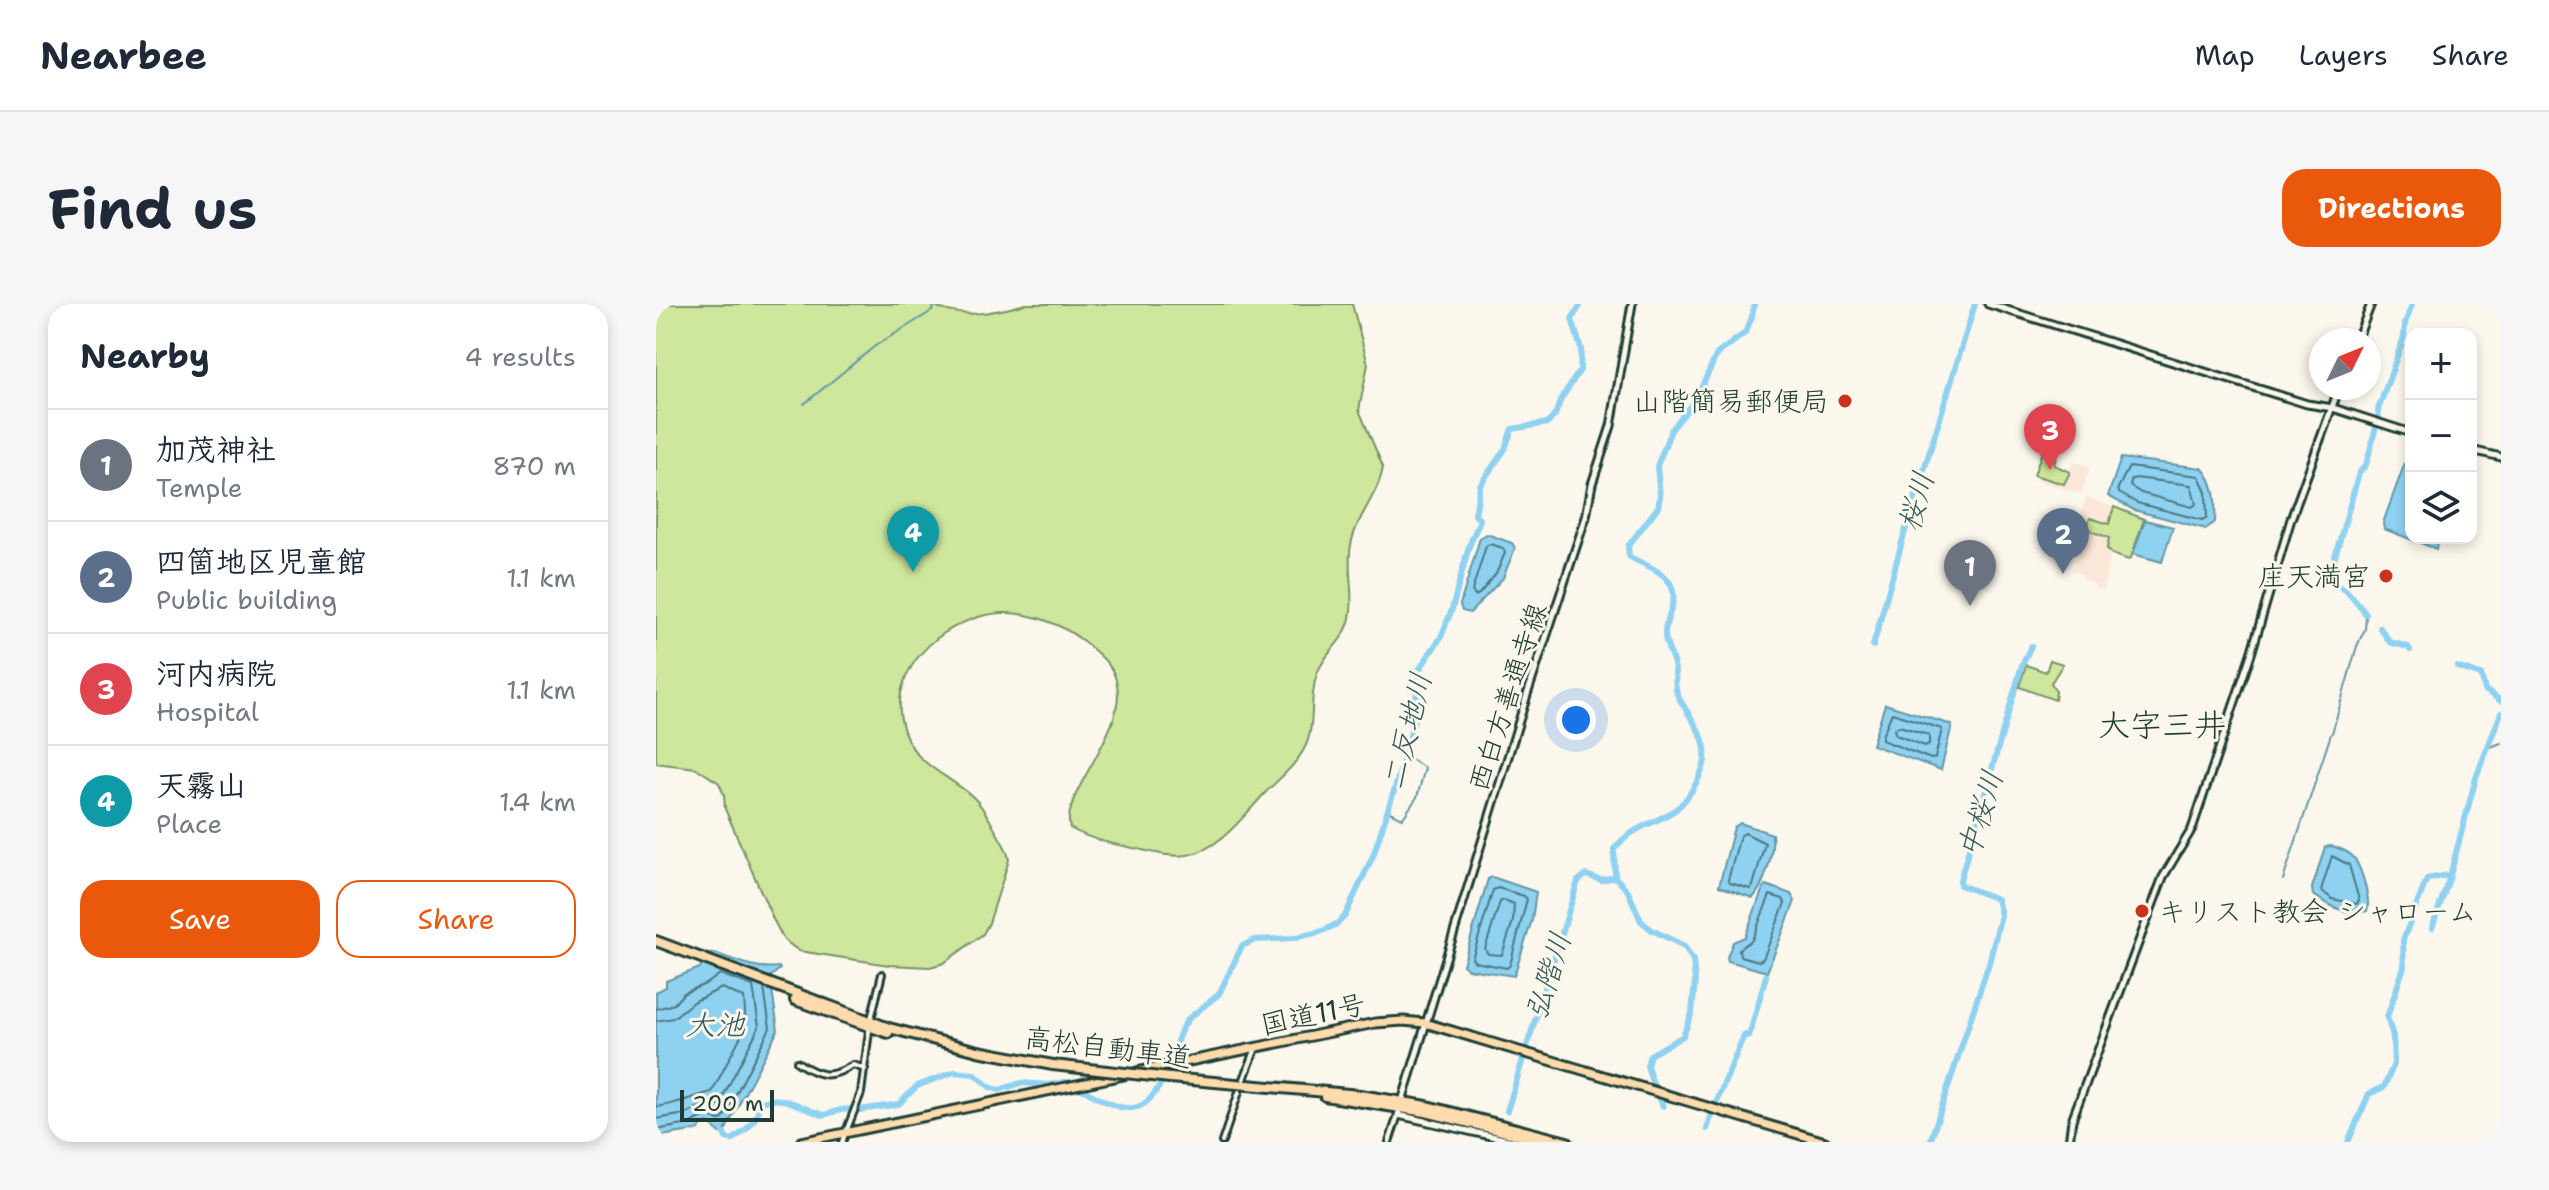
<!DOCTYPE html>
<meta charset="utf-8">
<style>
body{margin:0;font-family:"Shantell Sans","Klee One",sans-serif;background:#f6f6f7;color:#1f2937}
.controls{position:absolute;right:24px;top:24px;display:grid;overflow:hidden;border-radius:16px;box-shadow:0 4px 12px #0003}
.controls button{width:72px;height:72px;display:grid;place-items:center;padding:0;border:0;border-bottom:2px solid #e0e1e3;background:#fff;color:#1f2937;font:40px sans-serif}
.compass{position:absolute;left:1653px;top:24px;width:72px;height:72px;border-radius:50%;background:#fff;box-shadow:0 4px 12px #0003;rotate:47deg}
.scale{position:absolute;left:24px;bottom:20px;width:94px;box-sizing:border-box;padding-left:8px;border:4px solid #1f3d34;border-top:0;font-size:22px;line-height:28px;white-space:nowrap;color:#1f3d34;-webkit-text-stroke:6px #fbf7ec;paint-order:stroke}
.you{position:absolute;left:920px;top:416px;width:28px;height:28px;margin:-20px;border:6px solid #fff;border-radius:50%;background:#1a73e8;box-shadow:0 0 0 12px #1a73e833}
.badge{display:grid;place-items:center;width:52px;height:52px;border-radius:50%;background:#ea580c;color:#fff;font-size:26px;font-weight:700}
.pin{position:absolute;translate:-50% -66px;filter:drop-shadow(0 2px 4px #0008)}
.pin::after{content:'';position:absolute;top:42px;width:28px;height:24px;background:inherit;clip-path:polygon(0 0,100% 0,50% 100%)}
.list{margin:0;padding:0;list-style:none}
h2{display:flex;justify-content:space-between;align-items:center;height:104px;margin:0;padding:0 32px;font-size:34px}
h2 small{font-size:26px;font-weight:400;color:#747a83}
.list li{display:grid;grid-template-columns:52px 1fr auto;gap:24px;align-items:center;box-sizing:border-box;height:112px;padding:0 32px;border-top:2px solid #e0e1e3}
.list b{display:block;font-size:30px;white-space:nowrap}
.list p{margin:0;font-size:26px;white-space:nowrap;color:#747a83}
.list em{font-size:26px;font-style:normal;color:#747a83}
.actions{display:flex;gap:16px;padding:24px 32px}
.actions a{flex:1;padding:18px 0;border:2px solid #ea580c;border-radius:24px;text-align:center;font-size:28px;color:#ea580c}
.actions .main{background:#ea580c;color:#fff}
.icon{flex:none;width:44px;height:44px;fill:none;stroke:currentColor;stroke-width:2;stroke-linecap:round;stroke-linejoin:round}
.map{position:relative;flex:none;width:1845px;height:838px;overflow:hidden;border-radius:24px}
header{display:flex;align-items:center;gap:48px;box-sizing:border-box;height:112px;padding:0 40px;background:#fff;border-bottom:2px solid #e0e1e3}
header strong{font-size:38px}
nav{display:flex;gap:44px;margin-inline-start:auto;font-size:28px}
.intro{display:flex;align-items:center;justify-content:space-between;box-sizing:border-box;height:192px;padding:0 48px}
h1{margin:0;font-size:56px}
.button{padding:20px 36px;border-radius:24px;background:#ea580c;color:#fff;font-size:28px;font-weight:700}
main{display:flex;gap:48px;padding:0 48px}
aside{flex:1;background:#fff;border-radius:24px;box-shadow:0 4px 12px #0003}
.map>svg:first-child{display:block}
.built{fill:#fae7d8}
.green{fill:#cee79d;stroke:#769268;stroke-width:2}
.water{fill:#8fd1f1;stroke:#6296a5;stroke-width:2}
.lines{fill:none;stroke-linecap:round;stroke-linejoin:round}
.shore{stroke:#4c7880;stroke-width:2}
.stream{stroke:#6296a5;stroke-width:2}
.river{stroke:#8fd1f1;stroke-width:6}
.tertiary-casing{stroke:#1f3d34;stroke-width:10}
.secondary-casing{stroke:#1f3d34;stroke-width:11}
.trunk-casing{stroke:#1f3d34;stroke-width:13}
.motorway-casing{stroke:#1f3d34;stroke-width:14}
.tertiary{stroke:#fbf7ec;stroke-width:4}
.secondary{stroke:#fbf7ec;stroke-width:5}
.trunk{stroke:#fedbac;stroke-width:7}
.motorway{stroke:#fedbac;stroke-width:8}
.motorway-bridge-casing{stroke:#1f3d34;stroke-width:14;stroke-linecap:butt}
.motorway-bridge{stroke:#fedbac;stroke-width:8}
.poi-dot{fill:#c8321e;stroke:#fbf7ec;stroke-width:3}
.labels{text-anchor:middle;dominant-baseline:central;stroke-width:6;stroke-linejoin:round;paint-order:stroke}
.poi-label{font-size:28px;fill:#1f3d34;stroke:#fbf7ec;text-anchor:end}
.street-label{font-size:28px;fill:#1f3d34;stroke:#fbf7ec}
.water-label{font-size:30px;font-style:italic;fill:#355b5a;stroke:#fbf7ec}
.quarter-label{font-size:32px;fill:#1f3d34;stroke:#fbf7ec}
</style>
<header>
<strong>Nearbee</strong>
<nav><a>Map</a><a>Layers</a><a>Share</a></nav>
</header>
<div class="intro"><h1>Find us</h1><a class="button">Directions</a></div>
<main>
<aside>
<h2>Nearby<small>4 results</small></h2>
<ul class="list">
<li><span class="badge" style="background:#6b7280">1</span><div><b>加茂神社</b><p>Temple</p></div><em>870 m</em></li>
<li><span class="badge" style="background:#5c6f8a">2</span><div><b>四箇地区児童館</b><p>Public building</p></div><em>1.1 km</em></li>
<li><span class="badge" style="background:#e0444e">3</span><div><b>河内病院</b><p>Hospital</p></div><em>1.1 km</em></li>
<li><span class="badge" style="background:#0f9aa8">4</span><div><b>天霧山</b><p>Place</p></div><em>1.4 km</em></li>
</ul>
<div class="actions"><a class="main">Save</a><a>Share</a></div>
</aside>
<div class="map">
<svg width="1845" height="838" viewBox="0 0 1845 838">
<rect width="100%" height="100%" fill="#fbf7ec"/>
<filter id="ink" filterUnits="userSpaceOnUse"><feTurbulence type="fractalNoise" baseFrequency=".0125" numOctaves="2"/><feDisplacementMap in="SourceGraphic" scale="16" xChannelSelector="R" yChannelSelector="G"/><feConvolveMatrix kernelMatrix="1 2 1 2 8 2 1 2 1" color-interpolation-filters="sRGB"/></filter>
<g filter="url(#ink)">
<!-- built -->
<path class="built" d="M1388 142 1402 146 1398 162 1413 168 1417 157 1434 163 1425 190 1377 175Z
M1430 193 1488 215 1475 254 1455 250 1447 286 1439 284V280L1427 276 1428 272 1416 266 1424 244 1415 241Z"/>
<!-- green -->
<path class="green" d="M0 0H275C303 17 341 8 370 0H696L712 60 703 106 727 163C723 190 700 213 695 241 690 265 699 290 694 314 690 336 668 349 661 370 653 391 659 415 652 436 645 457 625 473 610 488 589 510 563 547 531 551 514 554 494 547 477 544 457 540 432 535 414 524 411 514 415 504 418 495 433 457 478 407 456 366 450 355 440 348 431 340 408 321 376 308 346 309 295 311 234 359 245 416 254 461 288 467 317 493 328 503 334 517 341 529 346 538 352 546 353 556L333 619 327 630 288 659 274 663 233 661 143 647 128 636 117 615 69 505 68 491 63 479 40 464 0 459Z
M1388 142 1402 146 1398 161 1414 168 1408 180 1378 171Z
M1458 203 1488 215 1475 254 1472 256 1456 250 1451 245 1453 234 1437 228 1431 222 1434 214 1453 220Z
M1394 356 1407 360 1395 379 1400 387 1399 396 1363 383 1370 361 1390 368Z"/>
<!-- water -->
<path class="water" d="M1755 142V234H1784L1780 245 1728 225 1727 219Z
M1465 154 1546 164C1560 178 1560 200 1559 218L1550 225 1478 206 1452 192Z
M1489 216 1517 223 1506 258 1477 250Z
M831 230 856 239 859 244 847 274 814 309 806 307 804 301 824 234Z
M1229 400 1296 421 1285 466 1216 441Z
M1084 519 1116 530C1118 549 1109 580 1097 594L1063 582 1078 523Z
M1675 542C1683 544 1694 548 1699 555 1706 567 1715 596 1711 607 1690 613 1673 601 1657 591L1656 584 1669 543Z
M836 573 880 588 876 616 858 672 812 665 807 661 832 575Z
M1110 581 1135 590 1139 597 1111 668 1072 657 1071 653 1077 638 1089 633 1107 584Z
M59 649C81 657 101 666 123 663L124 665 114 673 122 726 67 831 52 819 46 821 42 826 5 832 0 836V688L10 683V677L44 664 51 651Z"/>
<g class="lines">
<!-- shore -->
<path class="shore" d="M1473 163 1543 172 1550 188 1551 214 1546 216 1481 199 1463 189 1462 184Z
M1480 174 1535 181 1540 200 1536 203 1485 189 1474 182 1476 175Z
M834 240 847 244 849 249 840 270 823 290 819 292 816 287 830 242Z
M1236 409 1286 425 1279 454 1275 455 1226 436V432Z
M1243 422 1273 431V440L1269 442 1240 431 1238 426Z
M1089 529 1109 539 1097 582 1094 585 1074 579 1072 576 1084 532Z
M1676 552 1693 561 1703 596 1701 600 1676 595 1665 586Z
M842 584 868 592 871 595 854 661 851 664 819 658 816 655 837 586Z
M1114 591 1127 595 1129 599 1107 655 1103 657 1084 652 1083 645 1096 636Z
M848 596 858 600 857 617 846 651 832 650 829 645 844 598Z
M0 705 18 700 28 689 52 679 64 670 97 682 103 723 62 802H46L30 810 0 815
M0 717 17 714 37 698 66 684 88 694 90 722 56 788C37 793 20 800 0 803
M0 826 33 820 49 812 63 816 67 815 114 724 108 684"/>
<!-- stream -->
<path class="stream" d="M148 100 219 42 276 7 279 0
M1676 429 1701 342 1709 325 1710 313
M1832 444 1845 439
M731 507 747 514 761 493 769 464 748 451
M1627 576 1675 430"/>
<!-- river -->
<path class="river" d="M1304 49 1319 0
M1723 115 1722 106 1748 33 1749 20 1756 0
M1710 310 1689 285 1672 277 1703 169 1710 161 1720 123
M1724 324 1734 338 1752 343 1754 346
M1217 342 1248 231 1303 52
M1801 363 1825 371 1829 386 1845 397
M1821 471 1845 409
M1776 624 1793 575 1820 474
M513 757 526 724 532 715 563 690 586 642 599 636 637 634 664 628 681 620 689 612 717 552 745 465 760 408 761 369 785 333 796 305 813 242 824 216 819 211 824 181 849 145 856 125 892 119 899 111 905 95 924 66 925 45 916 15 925 0
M424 784C469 809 488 819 512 765
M1007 802 994 772 991 761 994 751 1027 732 1036 709 1039 678 1037 656 1028 642 996 626 985 617 972 587 959 573 958 545C979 520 997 522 1020 505 1031 497 1042 478 1047 464 1057 436 1034 416 1022 392 1018 384 1020 376 1019 368 1019 355 1010 345 1009 332 1007 313 1025 298 1014 279 1004 264 986 261 973 252L972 242 1002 203 1004 192 1001 162 1015 126 1040 95 1061 50 1089 29 1096 13 1098 0
M1059 802 1088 731 1093 732 1110 672
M204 806 243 800 261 782 298 768 318 770 334 783 343 786 365 779 392 781 409 778 416 779
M851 807 922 577 930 571 945 576 959 573
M1051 825 1057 807
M68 830 70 834 76 836C89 827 103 817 103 799 130 788 143 805 168 811L184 806 197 805
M1274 838 1333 659 1345 611 1341 595 1304 581V576L1366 361 1375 342
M1692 838 1713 790 1728 783 1738 760 1737 732 1731 713 1748 663 1747 636 1771 575 1792 571"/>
<!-- tertiary casing -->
<g class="tertiary-casing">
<path id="tertiary" d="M215 715 226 670
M141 758C164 773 174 775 197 761L209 765
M588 775 600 744
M186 838 205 789 213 727
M566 838 583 788
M733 838 742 811"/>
</g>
<!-- secondary casing -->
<g class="secondary-casing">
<path id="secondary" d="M1332 0 1651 100 1677 104 1755 129
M1701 36 1715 0
M1815 146 1845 153
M747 794 871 391 930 213 936 180 955 122 976 0
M744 806 742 811 861 838
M1413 838 1416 816 1507 573 1536 525 1595 350 1635 215 1683 84"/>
</g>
<!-- trunk casing -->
<g class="trunk-casing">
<path id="trunk" d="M480 768 719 719 747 717 769 719 1169 838
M145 838 468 771"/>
</g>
<!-- motorway casing -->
<g class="motorway-casing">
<path id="motorway" d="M0 637 233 724 322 747 397 761
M139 696 232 729
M514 774 704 791 771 802 911 838
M669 792 770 808 891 838"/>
</g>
<!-- tertiary -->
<use href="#tertiary" class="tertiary"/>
<!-- secondary -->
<use href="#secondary" class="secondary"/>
<!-- trunk -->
<use href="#trunk" class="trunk"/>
<!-- motorway -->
<use href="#motorway" class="motorway"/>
<!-- motorway-bridge casing -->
<g class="motorway-bridge-casing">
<path id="motorway-bridge" d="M397 761 514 774"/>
</g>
<!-- motorway-bridge -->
<use href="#motorway-bridge" class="motorway-bridge"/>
</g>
</g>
<!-- markers -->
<g class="poi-dot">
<circle cx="1189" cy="97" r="8"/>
<circle cx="1730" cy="272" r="8"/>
<circle cx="1486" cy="607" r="8"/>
</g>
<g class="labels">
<!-- poi labels -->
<g class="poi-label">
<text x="1173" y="97">山階簡易郵便局</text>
<text x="1714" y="272">庄天満宮</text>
<text x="1502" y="607" text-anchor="start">キリスト教会 シャローム</text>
</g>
<!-- street labels -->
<g class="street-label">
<text transform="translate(851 393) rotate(-72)">西白方善通寺線</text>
<text transform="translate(657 710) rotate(-12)">国道11号</text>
<text transform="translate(452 743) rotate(7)">高松自動車道</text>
</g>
<!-- water labels -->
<g class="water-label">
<text transform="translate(1260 197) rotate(-74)">桜川</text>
<text transform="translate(751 427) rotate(-76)">二反地川</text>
<text transform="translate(1324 510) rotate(-73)">中桜川</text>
<text transform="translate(892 672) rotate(-73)">弘階川</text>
<text x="59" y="720">大池</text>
</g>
<!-- quarter labels -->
<g class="quarter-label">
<text x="1506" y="420">大字三井</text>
</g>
</g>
</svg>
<div class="controls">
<button>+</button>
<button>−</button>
<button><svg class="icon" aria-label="layers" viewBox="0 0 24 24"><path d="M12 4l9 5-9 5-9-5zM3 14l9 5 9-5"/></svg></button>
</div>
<svg class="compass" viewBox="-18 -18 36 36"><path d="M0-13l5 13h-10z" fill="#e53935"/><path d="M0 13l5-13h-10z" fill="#747a83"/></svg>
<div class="scale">200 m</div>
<div class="you"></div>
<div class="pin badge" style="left:1314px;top:302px;background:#6b7280">1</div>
<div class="pin badge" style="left:1407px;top:270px;background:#5c6f8a">2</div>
<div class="pin badge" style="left:1394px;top:166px;background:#e0444e">3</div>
<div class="pin badge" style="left:257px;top:268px;background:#0f9aa8">4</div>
</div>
</main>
